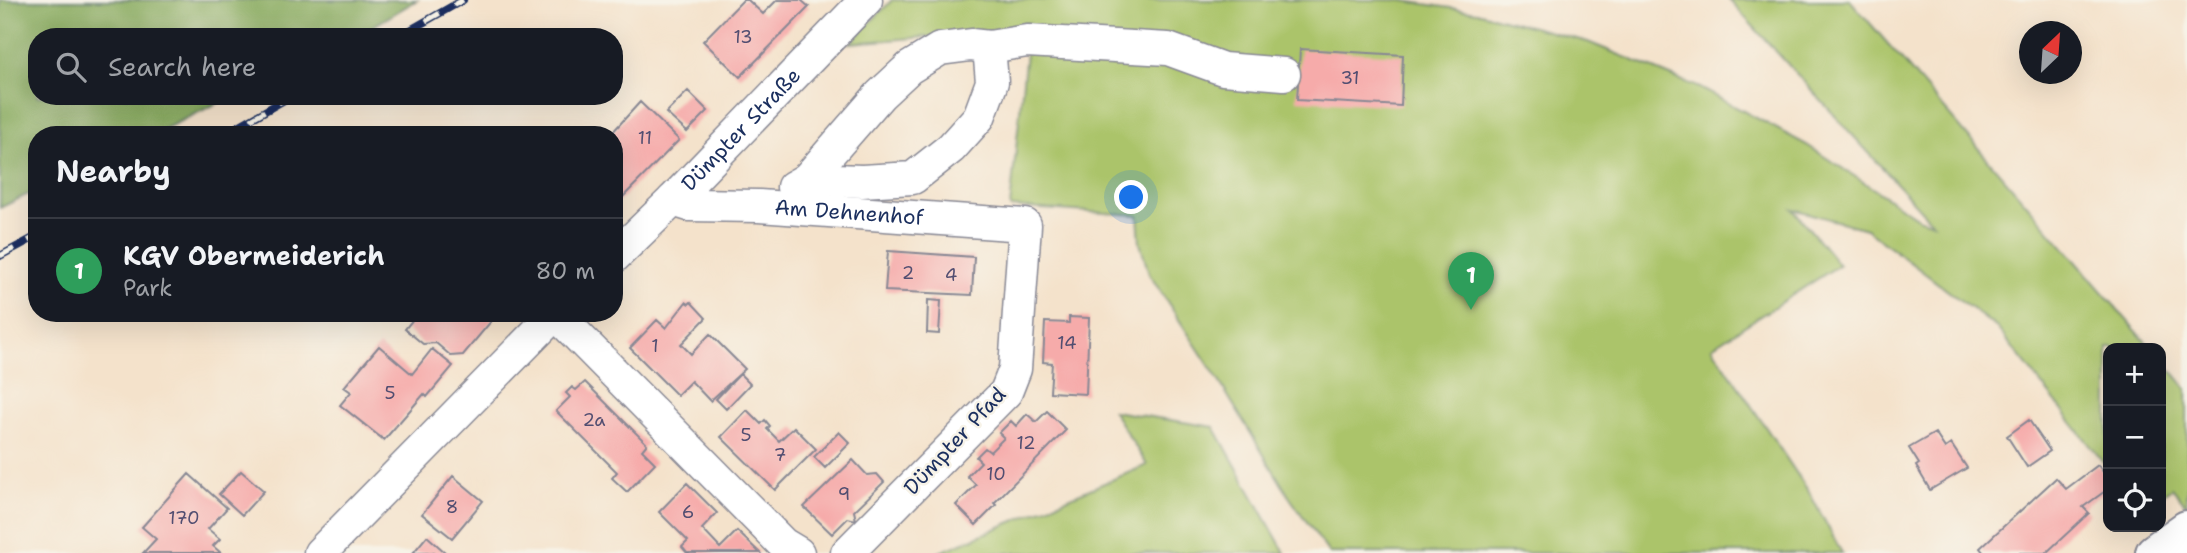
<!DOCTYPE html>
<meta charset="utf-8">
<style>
body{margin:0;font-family:"Shantell Sans",sans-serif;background:#20242c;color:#f1f3f6}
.controls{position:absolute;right:21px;bottom:21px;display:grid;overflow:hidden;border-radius:14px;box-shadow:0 7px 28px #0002}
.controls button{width:63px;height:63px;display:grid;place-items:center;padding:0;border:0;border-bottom:2px solid #363941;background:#171b24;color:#f1f3f6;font:35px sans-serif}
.compass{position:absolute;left:2019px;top:21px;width:63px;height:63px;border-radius:50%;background:#171b24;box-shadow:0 7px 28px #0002;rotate:25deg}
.you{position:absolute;left:1132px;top:198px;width:24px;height:24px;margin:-18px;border:5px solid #fff;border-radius:50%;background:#1a73e8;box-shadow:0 0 0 10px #1a73e833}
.badge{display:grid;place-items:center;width:46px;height:46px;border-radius:50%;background:#d1495b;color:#fff;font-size:23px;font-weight:700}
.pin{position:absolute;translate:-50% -58px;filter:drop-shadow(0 2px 4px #0008)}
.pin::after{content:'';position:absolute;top:37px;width:24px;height:21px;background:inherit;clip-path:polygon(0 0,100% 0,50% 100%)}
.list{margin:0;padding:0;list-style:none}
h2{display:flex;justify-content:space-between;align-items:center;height:91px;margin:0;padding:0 28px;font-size:30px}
h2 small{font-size:23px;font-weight:400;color:#9ea1a6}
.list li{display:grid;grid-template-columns:46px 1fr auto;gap:21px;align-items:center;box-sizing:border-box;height:105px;padding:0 28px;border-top:2px solid #363941}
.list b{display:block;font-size:26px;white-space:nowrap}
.list p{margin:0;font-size:23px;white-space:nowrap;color:#9ea1a6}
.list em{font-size:23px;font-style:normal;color:#9ea1a6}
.icon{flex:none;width:38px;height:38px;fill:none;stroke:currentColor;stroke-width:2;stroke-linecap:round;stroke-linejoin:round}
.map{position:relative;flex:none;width:2187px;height:553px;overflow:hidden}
.search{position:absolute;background:#171b24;box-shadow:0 7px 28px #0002;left:28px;top:28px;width:595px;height:77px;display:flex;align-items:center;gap:18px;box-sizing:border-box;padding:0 24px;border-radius:28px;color:#9ea1a6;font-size:26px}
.panel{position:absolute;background:#171b24;box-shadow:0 7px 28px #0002;left:28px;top:126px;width:595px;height:196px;border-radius:28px}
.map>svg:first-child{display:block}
.green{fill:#abc46a;stroke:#637a64;stroke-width:2}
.forest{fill:#88aa5e;stroke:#526c5e;stroke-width:2}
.building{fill:#f6abaa}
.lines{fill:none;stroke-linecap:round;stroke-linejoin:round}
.minor-casing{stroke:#888894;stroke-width:35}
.major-casing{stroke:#888894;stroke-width:42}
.minor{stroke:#fff;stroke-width:32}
.major{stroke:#fff;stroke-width:38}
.rail-casing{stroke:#1b2f5e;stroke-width:8}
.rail{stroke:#f7f3e8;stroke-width:5;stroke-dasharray:16;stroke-linecap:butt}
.labels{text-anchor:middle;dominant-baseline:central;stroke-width:5;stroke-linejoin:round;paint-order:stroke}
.number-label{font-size:18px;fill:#524e71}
.street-label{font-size:21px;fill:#1b2f5e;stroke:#f7f3e8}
</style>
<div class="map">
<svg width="2187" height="553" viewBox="0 0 2187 553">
<rect width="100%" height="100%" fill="#f7f3e8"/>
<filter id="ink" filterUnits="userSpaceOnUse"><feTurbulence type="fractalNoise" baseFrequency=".0143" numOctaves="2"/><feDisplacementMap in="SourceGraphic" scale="14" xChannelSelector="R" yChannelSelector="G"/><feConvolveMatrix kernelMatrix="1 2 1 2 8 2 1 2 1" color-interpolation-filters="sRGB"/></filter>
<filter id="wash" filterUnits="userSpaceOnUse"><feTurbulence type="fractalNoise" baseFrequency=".00686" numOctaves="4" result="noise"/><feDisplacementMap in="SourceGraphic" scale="28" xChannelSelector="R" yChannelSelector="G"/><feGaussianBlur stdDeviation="1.57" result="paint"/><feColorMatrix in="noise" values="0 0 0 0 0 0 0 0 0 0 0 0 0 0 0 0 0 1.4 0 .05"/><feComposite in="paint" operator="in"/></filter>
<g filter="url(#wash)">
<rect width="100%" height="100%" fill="#f4e2cb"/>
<!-- green -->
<path class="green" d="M892 0H1398L1477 12 1588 42 1700 88 1807 145 1918 218 1933 223 1729 0H1850L2151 348H2108V468L1997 328 1866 229 1793 209 1839 265 1712 347 1809 492 1842 553H1329L1290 498 1216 376 1149 274 1140 243 1138 215 1010 207 1029 23 991 32 850 43Z
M2161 359 2187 389V506L2172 488 2161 495Z
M1113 411 1214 427 1285 553H938L1147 465Z"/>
<!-- forest -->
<path class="forest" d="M0 0H417L355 37H37V96H232L152 135H37V190L0 208Z"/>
<g id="blocks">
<!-- building -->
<path class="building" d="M743 0H748L763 14 777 0H801L809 7 740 77 703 41Z
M1300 49 1403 55 1401 106 1297 100Z
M688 91 708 111 687 132 666 113Z
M640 102 679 140 614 206V135H610Z
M888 251 974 257 972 295 885 291Z
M928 300 941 301 939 334 927 333Z
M686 302 689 304 691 302 706 318 681 344 691 354 710 334 745 369 710 401 691 381 677 395 630 348 657 320 666 328Z
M418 313H488L493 319 463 355 451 356 436 343 423 344 405 329Z
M1069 317 1089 318 1086 394 1050 392 1052 363 1043 362 1045 322 1069 323Z
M379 346 412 374 432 349 453 366 427 397 424 394 384 440 340 405 351 392 344 387Z
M740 374 750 384 726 409 716 399Z
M585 382 647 444 642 450 655 463 627 492 612 478 617 472 556 411 570 397 566 393 572 387 576 390Z
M747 410 761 424 765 420 770 426 767 429 779 441 794 427 816 449 775 490 721 437Z
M1047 411 1066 430 994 503 996 505 976 525 956 505 976 485 967 476 981 462 976 457 985 448 990 452 1004 438 999 433 1011 421 1016 426 1027 414 1036 422Z
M2029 420 2050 451 2027 467 2007 436Z
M839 432 850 443 825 468 814 457Z
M1935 433 1945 448 1951 444 1967 468 1930 490 1916 466 1919 464 1909 448Z
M853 460 867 475 877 474 884 482 854 511 856 520 848 518 832 534 804 507Z
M2098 465 2108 479V489L2083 507 2089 513 2046 553H1984L1980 548 2056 478 2066 489Z
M241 471 264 491 242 515 219 494Z
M189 474 227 508 208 529 220 539 213 546 221 553H143L156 539 142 527Z
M453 476 483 501 452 538 422 514Z
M687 483 717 513 702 529 720 548 737 531 760 553H687L682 547 688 541 659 512Z
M427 536 446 553H413Z"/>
</g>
</g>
<g filter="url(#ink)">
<use href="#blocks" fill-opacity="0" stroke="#888894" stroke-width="2"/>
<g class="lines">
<!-- minor casing -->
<g class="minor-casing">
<g id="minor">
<path d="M807 179 880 95 909 68 940 49 971 45 989 47 1027 41 1168 49 1223 69 1284 74"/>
<path d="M793 187 807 179 862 181 913 178 951 148 979 117 992 82 989 47"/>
<path id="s1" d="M673 200 689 205 759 206 1025 225 1015 369 1006 392 847 553"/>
<path id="s2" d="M614 257 673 200 866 0"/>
<path d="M556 314 783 544 798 553"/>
<path d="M320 553 556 313"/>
</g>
</g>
<!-- major casing -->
<g class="major-casing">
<path id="major" d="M2155 553 2187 530"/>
</g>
<!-- minor -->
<use href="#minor" class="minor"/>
<!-- major -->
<use href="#major" class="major"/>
<!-- rail casing -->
<g class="rail-casing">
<path id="rail" d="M398 37 463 0
M223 135 291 96
M0 256 37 236"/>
</g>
<!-- rail -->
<use href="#rail" class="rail"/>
</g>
</g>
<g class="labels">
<!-- number labels -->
<g class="number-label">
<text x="743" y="37">13</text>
<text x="1350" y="78">31</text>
<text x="645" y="138">11</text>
<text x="908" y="273">2</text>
<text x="951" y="275">4</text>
<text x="1067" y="343">14</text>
<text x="655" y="346">1</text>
<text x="390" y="393">5</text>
<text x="594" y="420">2a</text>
<text x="746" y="435">5</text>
<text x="1026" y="443">12</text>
<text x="780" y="455">7</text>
<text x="996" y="474">10</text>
<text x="844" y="494">9</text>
<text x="452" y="507">8</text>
<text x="688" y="512">6</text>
<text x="184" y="518">170</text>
</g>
<!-- street labels -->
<g class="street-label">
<text stroke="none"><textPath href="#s2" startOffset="180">Dümpter Straße</textPath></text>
<text stroke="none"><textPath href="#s1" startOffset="177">Am Dehnenhof</textPath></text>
<text transform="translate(955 441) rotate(-47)">Dümpter Pfad</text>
</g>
</g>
</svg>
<div class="controls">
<button>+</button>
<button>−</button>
<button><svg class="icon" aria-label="locate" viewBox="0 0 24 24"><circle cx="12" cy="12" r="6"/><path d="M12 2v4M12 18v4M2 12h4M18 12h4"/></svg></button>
</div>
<svg class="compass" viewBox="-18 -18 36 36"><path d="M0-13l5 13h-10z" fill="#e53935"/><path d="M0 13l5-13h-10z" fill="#9ea1a6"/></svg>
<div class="you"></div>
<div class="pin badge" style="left:1471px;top:310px;background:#2e9e5b">1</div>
<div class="search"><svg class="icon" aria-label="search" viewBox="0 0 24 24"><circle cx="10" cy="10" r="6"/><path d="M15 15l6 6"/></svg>Search here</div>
<section class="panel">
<h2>Nearby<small></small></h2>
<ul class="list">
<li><span class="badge" style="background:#2e9e5b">1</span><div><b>KGV Obermeiderich</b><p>Park</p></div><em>80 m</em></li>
</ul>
</section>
</div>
